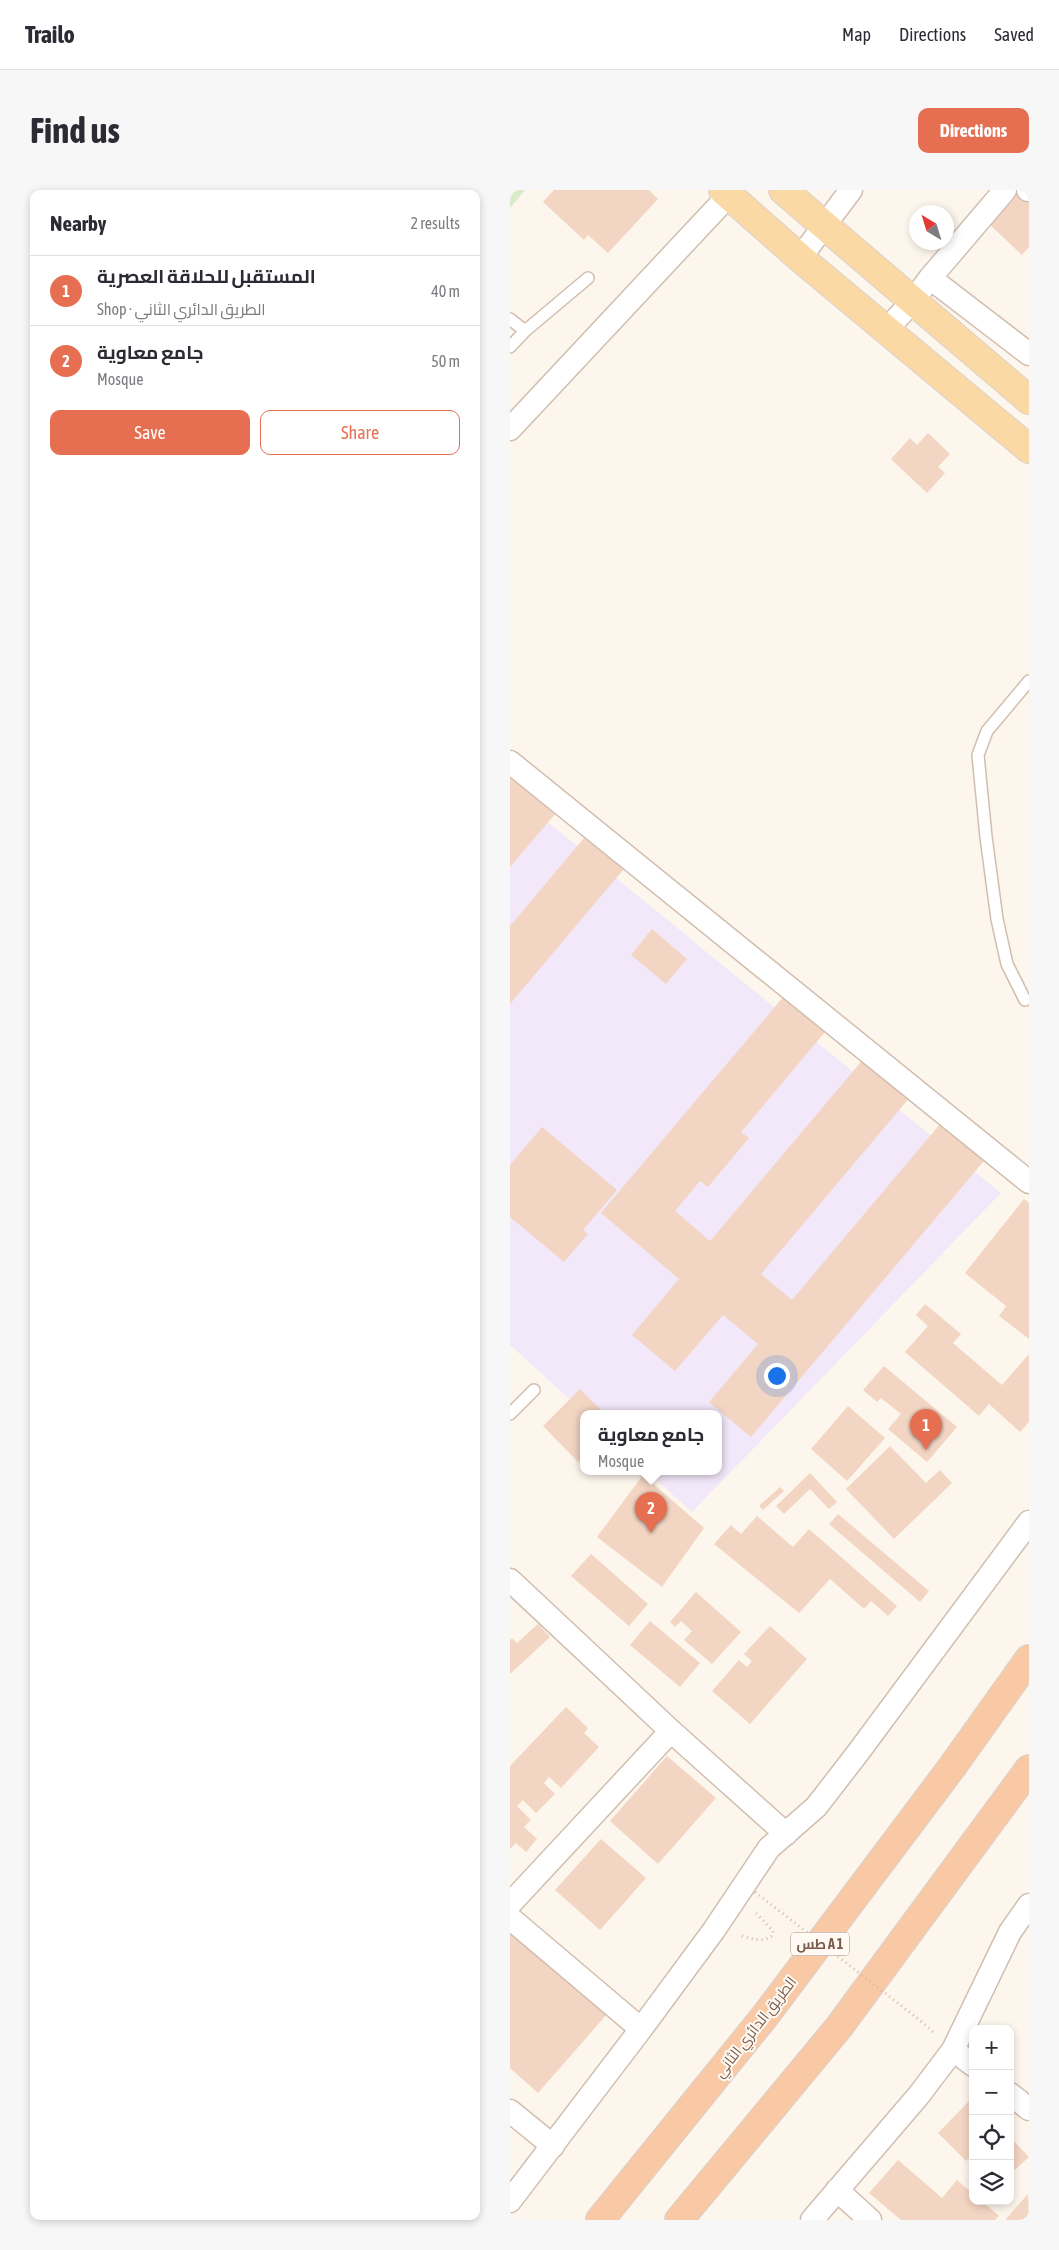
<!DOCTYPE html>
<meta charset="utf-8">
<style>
body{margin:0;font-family:"Asap Condensed",Cairo,sans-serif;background:#f7f7f7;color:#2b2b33}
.controls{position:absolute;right:15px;bottom:15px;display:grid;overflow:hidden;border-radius:10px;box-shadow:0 2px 8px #0003}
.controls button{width:45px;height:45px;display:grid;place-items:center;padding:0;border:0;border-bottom:1px solid #e1e1e2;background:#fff;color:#2b2b33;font:25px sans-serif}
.compass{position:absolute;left:399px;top:15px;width:45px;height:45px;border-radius:50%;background:#fff;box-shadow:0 2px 8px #0003;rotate:322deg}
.you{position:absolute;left:266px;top:1185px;width:18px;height:18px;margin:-12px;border:4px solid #fff;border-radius:50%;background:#1a73e8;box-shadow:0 0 0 8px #1a73e833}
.badge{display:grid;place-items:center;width:32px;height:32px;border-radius:50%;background:#e76f51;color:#fff;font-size:16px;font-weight:700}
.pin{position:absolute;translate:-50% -41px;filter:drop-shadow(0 1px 2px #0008)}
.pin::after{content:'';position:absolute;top:26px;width:18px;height:15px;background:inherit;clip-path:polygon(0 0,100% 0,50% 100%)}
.popup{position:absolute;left:70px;top:1220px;width:142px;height:65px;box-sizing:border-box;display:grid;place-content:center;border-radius:10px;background:#fff;filter:drop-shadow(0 1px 4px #0005);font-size:16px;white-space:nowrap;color:#7c7c81}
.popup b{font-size:19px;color:#2b2b33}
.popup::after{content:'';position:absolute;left:50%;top:100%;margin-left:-10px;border:10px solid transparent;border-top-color:#fff}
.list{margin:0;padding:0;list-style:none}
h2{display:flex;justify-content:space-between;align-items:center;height:65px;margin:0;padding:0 20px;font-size:21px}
h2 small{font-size:16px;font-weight:400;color:#7c7c81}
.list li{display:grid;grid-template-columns:32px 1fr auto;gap:15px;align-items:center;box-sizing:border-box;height:70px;padding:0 20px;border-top:1px solid #e1e1e2}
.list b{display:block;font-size:19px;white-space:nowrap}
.list p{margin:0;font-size:16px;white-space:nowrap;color:#7c7c81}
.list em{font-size:16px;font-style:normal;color:#7c7c81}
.actions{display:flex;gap:10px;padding:15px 20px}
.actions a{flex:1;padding:11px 0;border:1px solid #e76f51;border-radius:10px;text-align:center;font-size:18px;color:#e76f51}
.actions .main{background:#e76f51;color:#fff}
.icon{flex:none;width:28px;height:28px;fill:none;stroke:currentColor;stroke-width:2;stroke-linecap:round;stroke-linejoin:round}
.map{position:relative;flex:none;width:519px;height:2030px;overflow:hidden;border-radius:10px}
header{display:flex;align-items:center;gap:30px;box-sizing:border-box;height:70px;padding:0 25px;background:#fff;border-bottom:1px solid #e1e1e2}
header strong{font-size:24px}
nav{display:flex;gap:28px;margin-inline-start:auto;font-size:18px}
.intro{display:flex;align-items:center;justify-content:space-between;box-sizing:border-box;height:120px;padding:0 30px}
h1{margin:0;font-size:35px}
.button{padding:12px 22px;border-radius:10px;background:#e76f51;color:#fff;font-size:18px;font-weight:700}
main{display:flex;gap:30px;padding:0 30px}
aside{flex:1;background:#fff;border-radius:10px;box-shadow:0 2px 8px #0003}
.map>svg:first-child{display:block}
.education{fill:#f3e8fa}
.green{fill:#d8ecc9}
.building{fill:#f3d5c3}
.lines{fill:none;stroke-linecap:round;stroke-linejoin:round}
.service-casing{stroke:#d1beb0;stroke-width:14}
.minor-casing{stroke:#d1beb0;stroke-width:25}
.primary-casing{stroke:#dad1cd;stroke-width:30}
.trunk-casing{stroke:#dad1cd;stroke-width:30}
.path{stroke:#d9b8a5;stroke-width:3;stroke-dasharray:1 4;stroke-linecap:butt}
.service{stroke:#fff;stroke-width:11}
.minor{stroke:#fff;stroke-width:22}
.primary{stroke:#fbd9a5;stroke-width:28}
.trunk{stroke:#f9c8a4;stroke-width:28}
.path-bridge{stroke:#d9b8a5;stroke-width:3;stroke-dasharray:1 4;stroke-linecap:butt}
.labels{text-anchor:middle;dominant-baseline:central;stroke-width:4;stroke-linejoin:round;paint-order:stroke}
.shield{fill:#fffaf3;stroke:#a28b7f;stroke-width:1}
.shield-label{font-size:14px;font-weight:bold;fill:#7a5c4d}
.street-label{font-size:15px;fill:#7a5c4d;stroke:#fffaf3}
</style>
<header>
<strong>Trailo</strong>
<nav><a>Map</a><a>Directions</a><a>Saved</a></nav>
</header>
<div class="intro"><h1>Find us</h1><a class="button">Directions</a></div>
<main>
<aside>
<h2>Nearby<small>2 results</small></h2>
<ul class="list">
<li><span class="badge">1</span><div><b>المستقبل للحلاقة العصرية</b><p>Shop · الطريق الدائري الثاني</p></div><em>40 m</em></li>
<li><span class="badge">2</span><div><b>جامع معاوية</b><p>Mosque</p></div><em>50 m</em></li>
</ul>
<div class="actions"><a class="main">Save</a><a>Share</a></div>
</aside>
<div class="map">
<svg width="519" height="2030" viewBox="0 0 519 2030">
<rect width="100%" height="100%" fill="#fdf6ec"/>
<!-- education -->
<path class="education" d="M0 601 491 1003 182 1322 138 1282H208V1224H76L0 1155Z"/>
<!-- green -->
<path class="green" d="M0 0H15L0 18Z"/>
<!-- building -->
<path class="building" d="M44 0H139L148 9 98 63 78 45 74 50 33 12Z
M508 0 519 8V57L512 65 478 33Z
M418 243 440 264 428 277 435 283 417 303 381 269 400 248 407 255Z
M0 574 52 616 0 677Z
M80 641 119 673 0 814V736Z
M142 739 177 769 156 794 121 765Z
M279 800 321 835 231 942 239 948 198 997 190 991 165 1021 200 1051 355 867 401 906 251 1084 282 1110 435 928 479 965 241 1247 199 1212 248 1154 213 1125 165 1181 122 1145 169 1089 91 1023Z
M32 937 107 1000 73 1040 78 1044 54 1072 0 1027V975Z
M514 1009 519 1013V1149L489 1126 496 1116 455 1083Z
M415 1114 451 1144 443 1153 492 1195 519 1164V1232L510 1242 479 1214 469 1226 395 1162 418 1136 406 1125Z
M374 1176 447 1237 417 1272 378 1239 391 1224 371 1208 367 1212 353 1200Z
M70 1199 95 1224H74V1266L68 1272 33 1236Z
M338 1216 375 1248 337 1291 301 1259Z
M380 1256 416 1293 430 1280 442 1293 384 1349 336 1299Z
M300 1283 327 1312 319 1319 300 1299 274 1324 266 1316Z
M133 1285 194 1338 152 1397 87 1347Z
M270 1297 274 1301 253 1320 249 1316Z
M328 1324 419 1401 410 1412 319 1334Z
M247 1326 283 1357 299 1339 387 1416 378 1426 361 1411 354 1419 320 1389 289 1423 204 1354 221 1335 231 1344Z
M81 1364 138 1414 119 1436 61 1386Z
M186 1402 231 1442 202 1474 174 1450 182 1441 171 1431 165 1437 160 1432Z
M140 1431 190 1473 170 1497 120 1455Z
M28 1434 40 1447 0 1484V1450L2 1448 7 1453Z
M260 1436 297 1469 240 1534 202 1501 229 1470 237 1477 242 1471 234 1464Z
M56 1517 78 1538 74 1543 89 1557 51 1598 39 1587 34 1593 45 1604 26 1623 13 1610 7 1616 21 1630 14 1637 27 1649 16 1662 6 1653 0 1659V1576Z
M157 1566 206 1608 148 1674 100 1631Z
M91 1649 136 1688 90 1740 45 1700Z
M4 1740 98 1823 28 1903 0 1878V1745Z
M463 1907V1965L456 1971 428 1943Z
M500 1947 519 1967 500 1984Z
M388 1970 432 2008 447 1990 463 2004V2011H472L489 2026 485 2030H391L359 2003Z
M518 2004 519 2030H495Z"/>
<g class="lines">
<!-- service casing -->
<g class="service-casing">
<path id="service" d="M0 129 15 141
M0 157 15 141 78 88
M515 810 497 774 487 729 476 647 468 565 477 541 519 491
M0 1224 24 1200"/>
</g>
<!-- minor casing -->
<g class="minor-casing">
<path id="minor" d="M518 0H519
M290 68 341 0
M420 88 495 0
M376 140 403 111 420 88 519 164
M0 239 219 5
M0 572 519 992
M0 1390 161 1541 276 1644
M0 1714 161 1541
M0 1728 131 1839
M443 1860 463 1875
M500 1904 519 1919
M0 1921 43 1956
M327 2000 360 2030
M0 2011 131 1839 204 1740 259 1658 306 1617 347 1564 519 1332
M302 2030 409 1905 443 1860 500 1742 519 1715"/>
</g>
<!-- primary casing -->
<g class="primary-casing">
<path id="primary" d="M213 0 290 68 519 259
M273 0 519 210"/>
</g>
<!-- trunk casing -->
<g class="trunk-casing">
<path id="trunk" d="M90 2030 255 1826 442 1577 519 1469
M169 2030 329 1837 519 1579"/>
</g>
<!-- path -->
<path class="path" d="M232 1746C243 1749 253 1753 263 1745V1741L246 1723
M411 1831 424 1843"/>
<!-- service -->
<use href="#service" class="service"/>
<!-- minor -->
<use href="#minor" class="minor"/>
<!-- primary -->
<use href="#primary" class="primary"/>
<!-- trunk -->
<use href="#trunk" class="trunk"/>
<!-- path-bridge -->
<path class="path-bridge" d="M245 1702 411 1831"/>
</g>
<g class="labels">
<!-- shield labels -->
<rect class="shield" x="281" y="1742.5" width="58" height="23" rx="4"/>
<g class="shield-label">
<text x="310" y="1754">طس A 1</text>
</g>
<!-- street labels -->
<g class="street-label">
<text transform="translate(245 1837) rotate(-52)">الطريق الدائري الثاني</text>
</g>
</g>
</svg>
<div class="controls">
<button>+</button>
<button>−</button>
<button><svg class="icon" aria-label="locate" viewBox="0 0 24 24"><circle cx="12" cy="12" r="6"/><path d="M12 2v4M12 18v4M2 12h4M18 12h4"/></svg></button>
<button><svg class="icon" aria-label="layers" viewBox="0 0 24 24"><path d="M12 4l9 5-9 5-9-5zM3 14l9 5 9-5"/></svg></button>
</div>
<svg class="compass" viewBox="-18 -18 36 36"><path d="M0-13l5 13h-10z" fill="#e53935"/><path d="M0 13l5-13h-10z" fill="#7c7c81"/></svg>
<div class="you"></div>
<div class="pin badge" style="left:416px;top:1260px">1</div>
<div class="pin badge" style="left:141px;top:1343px">2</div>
<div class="popup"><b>جامع معاوية</b>Mosque</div>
</div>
</main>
